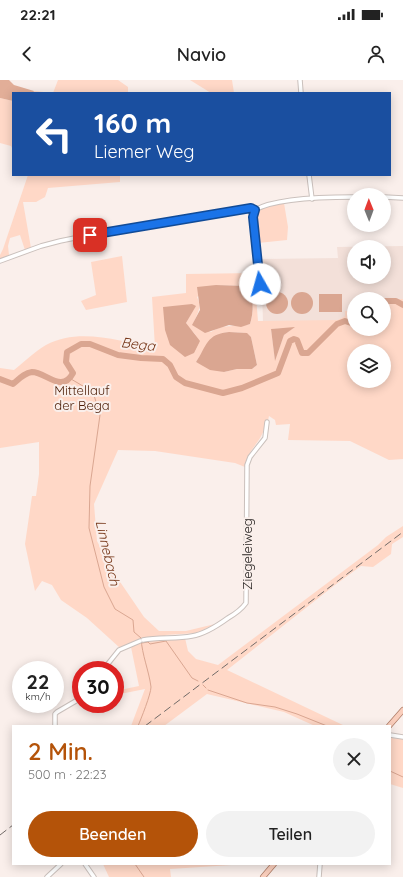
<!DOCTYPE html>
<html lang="de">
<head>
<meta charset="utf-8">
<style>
  :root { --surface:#fff; --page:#f2f2f2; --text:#222; --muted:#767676; --accent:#b45309 }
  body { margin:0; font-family:Quicksand,sans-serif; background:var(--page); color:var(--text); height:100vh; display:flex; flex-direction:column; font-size:15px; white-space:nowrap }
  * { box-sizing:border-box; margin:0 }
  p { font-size:13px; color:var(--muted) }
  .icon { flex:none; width:22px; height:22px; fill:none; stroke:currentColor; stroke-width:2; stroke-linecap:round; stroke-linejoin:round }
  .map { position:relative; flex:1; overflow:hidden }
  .panel { position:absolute; left:12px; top:645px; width:379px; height:140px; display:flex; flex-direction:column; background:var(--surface); border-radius:0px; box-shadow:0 2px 10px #0003 }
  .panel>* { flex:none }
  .banner { position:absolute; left:12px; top:12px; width:379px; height:84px; border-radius:0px; box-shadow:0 2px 10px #0003; background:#1a4fa0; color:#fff; overflow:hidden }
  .needle { width:26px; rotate:359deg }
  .controls { position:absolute; left:347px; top:108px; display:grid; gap:8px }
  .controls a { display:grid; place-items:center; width:44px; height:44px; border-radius:50%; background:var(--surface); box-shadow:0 2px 10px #0003; font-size:20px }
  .speed { position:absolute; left:12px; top:581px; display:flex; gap:8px; font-size:20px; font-weight:700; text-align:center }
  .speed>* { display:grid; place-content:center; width:52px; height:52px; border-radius:50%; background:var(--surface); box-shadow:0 2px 10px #0003; line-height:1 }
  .speed small { font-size:10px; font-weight:400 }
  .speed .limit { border:6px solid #d22; background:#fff; color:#111 }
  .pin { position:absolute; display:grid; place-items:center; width:34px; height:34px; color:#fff; margin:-17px; border-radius:8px; box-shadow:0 2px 6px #0006 }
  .me { position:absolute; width:44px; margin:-22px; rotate:353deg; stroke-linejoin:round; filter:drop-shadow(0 0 3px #0008) }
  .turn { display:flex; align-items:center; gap:14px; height:84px; padding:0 16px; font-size:18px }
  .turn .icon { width:52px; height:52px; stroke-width:2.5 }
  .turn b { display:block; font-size:28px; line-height:34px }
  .round { display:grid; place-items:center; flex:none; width:42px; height:42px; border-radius:21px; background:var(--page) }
  .head { display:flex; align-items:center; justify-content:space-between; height:68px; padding:0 16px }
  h1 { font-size:24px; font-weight:600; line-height:30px; color:var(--accent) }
  .primary-button { display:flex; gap:8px; margin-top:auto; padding:8px 16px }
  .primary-button a { flex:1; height:46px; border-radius:24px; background:var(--accent); color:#fff; font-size:16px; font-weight:600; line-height:46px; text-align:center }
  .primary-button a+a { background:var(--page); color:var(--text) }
  .status { display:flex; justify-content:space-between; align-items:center; height:28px; padding:0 20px; background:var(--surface); direction:ltr }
  .status svg { height:11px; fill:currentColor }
  header { display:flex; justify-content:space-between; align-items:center; height:52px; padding:0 16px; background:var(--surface); font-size:18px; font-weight:600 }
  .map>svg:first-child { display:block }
</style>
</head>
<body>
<div class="status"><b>22:21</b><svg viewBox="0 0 49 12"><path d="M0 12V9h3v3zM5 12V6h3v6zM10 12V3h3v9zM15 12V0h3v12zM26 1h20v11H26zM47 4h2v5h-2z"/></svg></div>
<header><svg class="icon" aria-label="back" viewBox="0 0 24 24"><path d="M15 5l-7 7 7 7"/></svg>Navio<svg class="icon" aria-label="person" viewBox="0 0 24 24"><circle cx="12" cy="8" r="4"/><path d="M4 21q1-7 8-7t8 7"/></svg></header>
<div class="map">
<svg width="403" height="797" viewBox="0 0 403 797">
  <rect width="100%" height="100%" fill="#faefeb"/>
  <path fill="#f3e0d9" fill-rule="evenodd" d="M403,166V219H354V231H345V242H263L261,179L338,178L337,167ZM354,167H384V197H354Z"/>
  <g fill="#ffd8c7" fill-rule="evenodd">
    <path d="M58,0H118L128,7V13H33L34,11L53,13Z"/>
    <path d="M190,0H232L234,13H211Z"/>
    <path d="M0,18L13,21V70L11,66L0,63Z"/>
    <path d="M28,95H120V102L48,108L45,117L36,122H23L31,168L25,170L20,155L10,158L8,166L9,175L0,179V175L3,169Z"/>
    <path d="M284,123L288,147L287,160L258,163C254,130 250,130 284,123Z"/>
    <path d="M122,176L127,222L86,230L81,221L96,215L91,182Z"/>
    <path d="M254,193L258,241L338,240L345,236V231H354V249H384V219H381H403V379L389,380L350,361L288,360L290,344L276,345L275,340L269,336L267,345H265C263,361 246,371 245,387L235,383L155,371L118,370L94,424L97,461L114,493L144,537L159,551H186L215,544L197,553L165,555L172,560L185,558L188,571L196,579L218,585L378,465L386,457L403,446V457L392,464L391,474L373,487L361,486L335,505L227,590L345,646H315L284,632L207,614L164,646H131L145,609L115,615V611L139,606L131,567L140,563L139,560L120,568L87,538L61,520L52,505L42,501L35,511L25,464L32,416H36L39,394V362L0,368V288L14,290C24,282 34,272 46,265C79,247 120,261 155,268L152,217L186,213V194ZM216,205L247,206C254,217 254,232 250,244C234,249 227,242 211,252L193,245C196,235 203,228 197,217ZM195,226L186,243L188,247L197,256L163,227ZM293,248L284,255L275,280L271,249ZM229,252L246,253L251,257L257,285L252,289H237L224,292L196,282C206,268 209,254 229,252ZM354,271H384V301H354Z"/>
    <path d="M390,658L403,659V708L390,704Z"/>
    <path d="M103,784H247L170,789L171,797H109Z"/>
  </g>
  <path fill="#e2ae98" d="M0,0H9L14,5L34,11L33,13H13V21L0,18Z"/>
  <g fill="#daa691">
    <path d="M216,205L247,206C254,217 254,232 250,244L241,247L229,245L205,253L192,245L200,230L197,207Z"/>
    <circle cx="302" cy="223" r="11"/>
    <circle cx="277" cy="223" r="11"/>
    <rect x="319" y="214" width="23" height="18"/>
    <path d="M192,224L196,226L186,243L200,261L194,273L185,277L170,265L165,250L163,227Z"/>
    <path d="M295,247L284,255L275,281L271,249Z"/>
    <path d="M229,252L247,253L251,257L257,285L252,289H237L224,292L210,290L196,282C207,266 206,254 229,252Z"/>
  </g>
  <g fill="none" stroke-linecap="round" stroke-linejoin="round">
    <g stroke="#daa691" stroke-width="1">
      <path d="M71,299L93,312L100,335L90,406L89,448L104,507L115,529L133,540L134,552L141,558C142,575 149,591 151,607C151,614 141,639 138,646"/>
      <path d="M142,563L148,562L150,564L166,561L192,598L198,601"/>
      <path d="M203,605L206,608"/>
      <path d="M208,610L247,623L275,627L297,634L327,646"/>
      <path d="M390,691L403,697"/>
      <path d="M135,784L144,797"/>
    </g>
    <g stroke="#daa691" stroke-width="6">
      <path d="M384,221H396L403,225"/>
      <path d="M0,299L13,304C19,299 24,293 32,292C46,292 62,314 73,293L66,282L67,272L81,264H90L118,275L141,278L163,279L170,285L176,297L185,303L223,313L242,308L278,293L290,261L294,259L297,260L302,273H308L337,244L345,241L354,244"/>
    </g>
    <defs>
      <g id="minor">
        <path d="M300,0L301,13"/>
        <path d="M309,95L312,119"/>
        <path d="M384,117L403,118"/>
        <path d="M255,130L253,137L260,204"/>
        <path d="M0,181L41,166L60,161L119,149L245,129L251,128L255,130C275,118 330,117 354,117"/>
        <path d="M143,560C159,557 176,559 192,556C205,554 217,546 228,538C235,534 241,530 246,523L247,385L250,377L265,358L267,342"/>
        <path d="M103,590L119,570L140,561"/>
        <path d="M55,646V634L57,632L81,618"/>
        <path d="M390,655L403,657"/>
        <path d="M85,784L94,797"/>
        <path d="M47,797L61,784"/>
        <path d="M319,797L320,784"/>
      </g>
      <g id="major">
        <path d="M389,646L403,630"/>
        <path d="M263,797L274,784"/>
      </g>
    </defs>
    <use href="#minor" stroke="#cac0bc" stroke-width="5.5"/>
    <use href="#major" stroke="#af7e69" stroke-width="6"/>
    <use href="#minor" stroke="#fff" stroke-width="3.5"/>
    <use href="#major" stroke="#facebc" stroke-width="4.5"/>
    <g stroke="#726b68" stroke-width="1" stroke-dasharray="8 4" stroke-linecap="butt">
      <path d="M145,646L403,452"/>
      <path d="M0,755L13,745"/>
    </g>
  </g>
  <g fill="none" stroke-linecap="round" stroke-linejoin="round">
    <defs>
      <path id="route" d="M90,155L251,128L255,130L253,137L260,204"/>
    </defs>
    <use href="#route" stroke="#114b97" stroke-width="10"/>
    <use href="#route" stroke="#1a73e8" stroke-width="7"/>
  </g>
  <g text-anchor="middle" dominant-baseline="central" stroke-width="4" stroke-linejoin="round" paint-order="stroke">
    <g font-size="13" fill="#4c1d06" stroke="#faefeb">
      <text x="82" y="310">Mittellauf<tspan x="82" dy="15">der Bega</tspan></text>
    </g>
    <g font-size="13" fill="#282422" stroke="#faefeb">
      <text transform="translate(247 474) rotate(-90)">Ziegeleiweg</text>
    </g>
    <g font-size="14" font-style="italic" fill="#77381a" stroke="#faefeb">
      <text transform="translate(138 264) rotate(7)">Bega</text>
      <text transform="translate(108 473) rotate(77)">Linnebach</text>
    </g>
  </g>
</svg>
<div class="controls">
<a><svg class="needle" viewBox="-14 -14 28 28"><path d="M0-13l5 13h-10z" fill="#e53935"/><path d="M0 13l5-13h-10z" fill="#767676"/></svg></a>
<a><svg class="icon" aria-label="sound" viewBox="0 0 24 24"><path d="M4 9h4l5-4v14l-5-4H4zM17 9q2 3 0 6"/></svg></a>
<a><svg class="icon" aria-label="search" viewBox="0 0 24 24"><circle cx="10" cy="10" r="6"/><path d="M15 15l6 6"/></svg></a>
<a><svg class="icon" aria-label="layers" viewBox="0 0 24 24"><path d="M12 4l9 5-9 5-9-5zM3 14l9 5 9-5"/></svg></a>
</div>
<div class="speed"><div>22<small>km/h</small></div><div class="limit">30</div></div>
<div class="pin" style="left:90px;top:155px;background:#d93025"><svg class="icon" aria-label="arrive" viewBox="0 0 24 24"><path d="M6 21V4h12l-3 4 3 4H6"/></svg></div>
<svg class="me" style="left:260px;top:204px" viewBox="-20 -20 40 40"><circle r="19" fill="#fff"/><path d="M0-13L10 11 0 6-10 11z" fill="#1a73e8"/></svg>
<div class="banner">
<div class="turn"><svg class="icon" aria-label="left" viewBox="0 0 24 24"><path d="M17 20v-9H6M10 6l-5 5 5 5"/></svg><div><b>160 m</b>Liemer Weg</div></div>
</div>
<section class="panel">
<div class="head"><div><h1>2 Min.</h1><p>500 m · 22:23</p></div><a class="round"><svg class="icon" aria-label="close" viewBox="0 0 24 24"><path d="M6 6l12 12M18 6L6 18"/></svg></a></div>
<div class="primary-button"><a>Beenden</a><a>Teilen</a></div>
</section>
</div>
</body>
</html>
